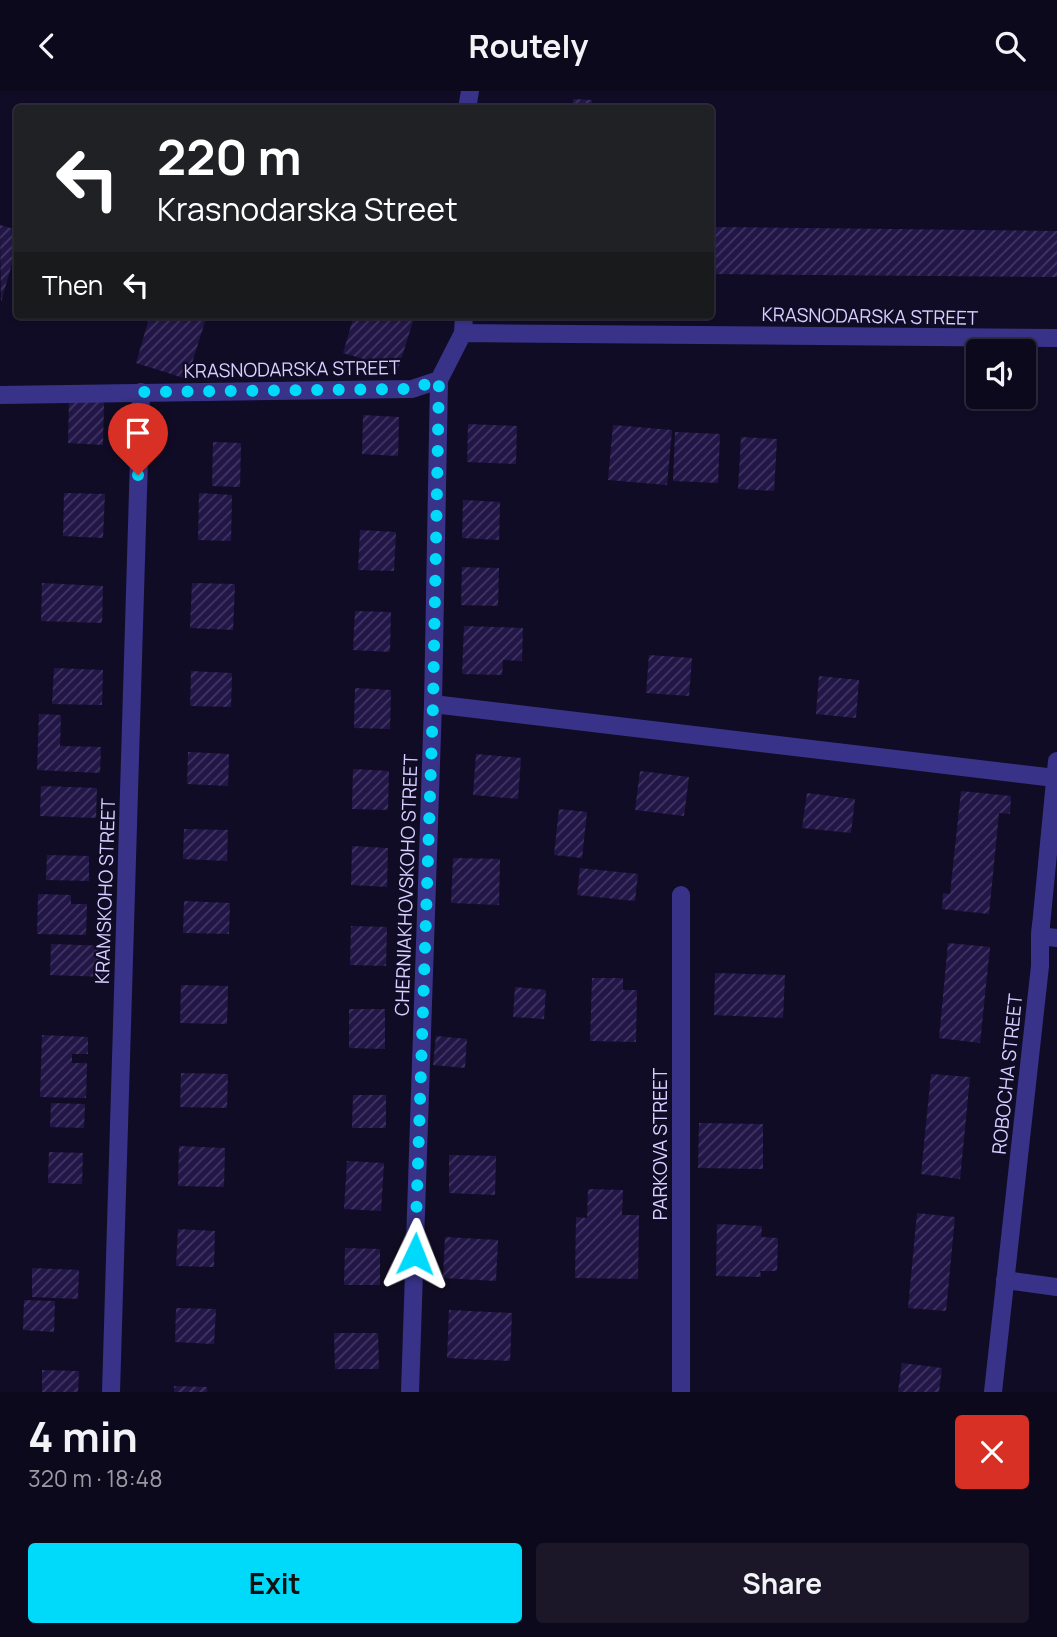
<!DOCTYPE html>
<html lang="en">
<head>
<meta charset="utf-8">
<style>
  :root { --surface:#0d091c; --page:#1b1729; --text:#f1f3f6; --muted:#9a9aa3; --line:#2d2a3b; --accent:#00dafa }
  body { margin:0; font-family:Manrope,sans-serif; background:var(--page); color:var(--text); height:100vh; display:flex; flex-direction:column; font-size:26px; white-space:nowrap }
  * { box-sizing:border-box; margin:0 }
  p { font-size:23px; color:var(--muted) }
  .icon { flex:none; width:38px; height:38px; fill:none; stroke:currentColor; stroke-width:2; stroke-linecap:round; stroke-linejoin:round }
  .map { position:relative; height:1301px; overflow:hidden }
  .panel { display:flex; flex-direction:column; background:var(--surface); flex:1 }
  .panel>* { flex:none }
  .hud { position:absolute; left:14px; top:14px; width:700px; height:214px; border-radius:7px; box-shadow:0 2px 5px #0004,0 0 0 2px var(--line); background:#202124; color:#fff; overflow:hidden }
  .controls { position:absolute; left:966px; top:248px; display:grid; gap:14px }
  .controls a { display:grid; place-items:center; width:70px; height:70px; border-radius:7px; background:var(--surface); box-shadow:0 2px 5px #0004,0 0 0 2px var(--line); font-size:35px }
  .pin { position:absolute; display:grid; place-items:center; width:60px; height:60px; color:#fff; margin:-72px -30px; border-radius:50% 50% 50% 0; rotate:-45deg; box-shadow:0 0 7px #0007 }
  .pin .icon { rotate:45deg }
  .me { position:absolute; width:77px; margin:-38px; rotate:2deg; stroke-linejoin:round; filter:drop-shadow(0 0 5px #0008) }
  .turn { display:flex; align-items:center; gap:24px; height:147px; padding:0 28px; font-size:32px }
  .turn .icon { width:91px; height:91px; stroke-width:2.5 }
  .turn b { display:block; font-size:49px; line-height:60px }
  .then { display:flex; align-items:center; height:66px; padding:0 28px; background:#0003; gap:14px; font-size:26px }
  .round { display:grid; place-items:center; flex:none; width:74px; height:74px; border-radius:7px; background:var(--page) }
  .overview { display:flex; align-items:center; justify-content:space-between; height:119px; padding:0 28px }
  h1 { font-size:42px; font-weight:700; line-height:52px }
  .action { display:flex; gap:14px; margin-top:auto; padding:14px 28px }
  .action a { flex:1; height:80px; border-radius:7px; background:var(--accent); color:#111; font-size:28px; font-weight:700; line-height:80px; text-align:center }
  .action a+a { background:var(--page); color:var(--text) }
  header { display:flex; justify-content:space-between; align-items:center; height:91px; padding:0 28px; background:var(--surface); font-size:32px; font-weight:700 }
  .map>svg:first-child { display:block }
</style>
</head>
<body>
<header><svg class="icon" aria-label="back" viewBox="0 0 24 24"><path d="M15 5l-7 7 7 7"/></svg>Routely<svg class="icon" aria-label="search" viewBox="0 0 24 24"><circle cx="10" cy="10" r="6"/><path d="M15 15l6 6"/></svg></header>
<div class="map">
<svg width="1057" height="1301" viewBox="0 0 1057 1301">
  <defs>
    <pattern id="building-hatch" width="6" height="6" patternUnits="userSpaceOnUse" patternTransform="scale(1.75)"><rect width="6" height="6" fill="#221647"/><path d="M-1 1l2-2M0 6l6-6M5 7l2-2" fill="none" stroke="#413763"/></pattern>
  </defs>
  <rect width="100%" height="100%" fill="#110c25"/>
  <g fill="url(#building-hatch)">
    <path d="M573,8L592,9L591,18H573Z"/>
    <path d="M0,134L18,139V152L1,211Z"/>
    <path d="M710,136L1057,140V186L710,183Z"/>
    <path d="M150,224H207L187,288L136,272Z"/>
    <path d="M354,224H415L398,278L343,262Z"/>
    <path d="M69,309L104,311L103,354L68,352Z"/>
    <path d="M363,324L399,326L398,365L362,363Z"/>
    <path d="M468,333L517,335L516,373L467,371Z"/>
    <path d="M613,334L672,339L667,394L608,389Z"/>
    <path d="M675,341L720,343L718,392L673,390Z"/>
    <path d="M741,346L777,348L774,400L738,398Z"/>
    <path d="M213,351L241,352L240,396L212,395Z"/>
    <path d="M64,402L105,403L103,447L63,445Z"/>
    <path d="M199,402L232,404L231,450L198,449Z"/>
    <path d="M463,409L500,411L499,449L462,447Z"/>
    <path d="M360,439L396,441L394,480L358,479Z"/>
    <path d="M462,476L499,477L498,515L461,514Z"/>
    <path d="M42,492L103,495L102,532L41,530Z"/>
    <path d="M192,492L235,493L233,539L190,537Z"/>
    <path d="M355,520L391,521L390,561L353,559Z"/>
    <path d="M464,535L523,537L522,570L503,569L502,584L462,583Z"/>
    <path d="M649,564L692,567L689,605L646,602Z"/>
    <path d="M54,577L103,579L102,614L52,613Z"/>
    <path d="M191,580L232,582L231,616L190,615Z"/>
    <path d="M819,585L859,589L856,627L816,623Z"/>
    <path d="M355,597L391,599L390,638L354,637Z"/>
    <path d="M39,623L61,624L60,655L101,656L100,682L37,679Z"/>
    <path d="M188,661L229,663L228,695L187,693Z"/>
    <path d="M476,663L521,667L518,708L473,704Z"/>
    <path d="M353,678L389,680L388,719L352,718Z"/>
    <path d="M640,680L689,686L684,725L635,719Z"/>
    <path d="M41,695L97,697L96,727L40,725Z"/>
    <path d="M961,700L1011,705L1010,723L999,722L989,823L942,818L943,802L950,803Z"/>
    <path d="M807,702L855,708L851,742L802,737Z"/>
    <path d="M559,718L587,721L582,767L554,764Z"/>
    <path d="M184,738L228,739L227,770L183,768Z"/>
    <path d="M352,755L388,757L387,796L351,794Z"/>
    <path d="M47,764L89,765V790L46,789Z"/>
    <path d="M453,767L500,768L499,814L451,812Z"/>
    <path d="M580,777L638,783L635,810L577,804Z"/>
    <path d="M38,803L71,804V813H87L86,844L37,843Z"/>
    <path d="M184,810L230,812L229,843L183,842Z"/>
    <path d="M351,835L387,836L386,875L350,874Z"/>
    <path d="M948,852L990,856L980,952L939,947Z"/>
    <path d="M51,853L108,855L107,886L50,884Z"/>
    <path d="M715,882L785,884L783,927L714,924Z"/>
    <path d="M592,887H623V899H637L636,951L590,950Z"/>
    <path d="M181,894L228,895L227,933L180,932Z"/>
    <path d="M515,896L546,899L544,928L513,926Z"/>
    <path d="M349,918H385V958L349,957Z"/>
    <path d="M42,944L88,946V963H72V972H87L86,1007L40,1006Z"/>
    <path d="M436,945L467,948L465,977L433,974Z"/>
    <path d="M181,982L228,983L227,1017L180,1016Z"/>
    <path d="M931,983L970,986L960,1088L921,1083Z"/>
    <path d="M353,1004H386V1037H352Z"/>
    <path d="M51,1012L85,1013L84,1037L50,1036Z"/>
    <path d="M699,1032L763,1033V1078L698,1077Z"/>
    <path d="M179,1055L225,1057L224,1096L178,1095Z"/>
    <path d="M49,1061L83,1062L82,1093L48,1092Z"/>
    <path d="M449,1064L496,1065L495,1104L449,1102Z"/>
    <path d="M347,1070L384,1072L381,1120L344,1118Z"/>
    <path d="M588,1098L623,1099L622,1124H639L638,1188L575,1187L576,1126L587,1127Z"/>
    <path d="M917,1122L955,1126L946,1220L908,1217Z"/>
    <path d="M717,1133L762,1135L761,1146L778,1147L777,1180H760L761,1186L716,1185Z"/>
    <path d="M178,1138L215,1140L214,1176L176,1175Z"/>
    <path d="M445,1146L498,1149L496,1190L443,1187Z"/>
    <path d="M345,1157L380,1158V1194H344Z"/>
    <path d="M32,1177L79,1179L78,1208L32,1206Z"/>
    <path d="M24,1209L55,1210L54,1241L23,1239Z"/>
    <path d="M176,1217L216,1218L214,1253L175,1251Z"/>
    <path d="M449,1219L512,1222L510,1270L447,1267Z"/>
    <path d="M334,1242H378L379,1278H335Z"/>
    <path d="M902,1272L942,1277L939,1301H898Z"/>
    <path d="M42,1279L79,1280L78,1301H42Z"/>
    <path d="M174,1295L207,1296V1301H174Z"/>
  </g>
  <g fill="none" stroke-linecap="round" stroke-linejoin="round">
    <g stroke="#383388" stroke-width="18">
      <path d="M467,18L470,0"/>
      <path d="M463,242L464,224"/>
      <path d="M0,304L412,298L439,289L463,242L1057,247"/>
      <path d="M433,613L1055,687"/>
      <path d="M1041,834L1040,845L1057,847"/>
      <path d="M1005,1189L1057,1196"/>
      <path d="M111,1301L141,301"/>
      <path d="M410,1301L433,613L439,289"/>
      <path d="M681,1301V804"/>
      <path d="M993,1301L1040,875V845L1057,670"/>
    </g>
  </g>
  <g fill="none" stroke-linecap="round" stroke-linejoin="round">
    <path stroke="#00dafa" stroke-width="12" stroke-dasharray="0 21.6" d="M138,384L141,301L412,298L439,289L433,613L415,1163"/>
  </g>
  <g text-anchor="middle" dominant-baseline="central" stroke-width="5" stroke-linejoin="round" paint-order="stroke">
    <g font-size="19" fill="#d6cfff" stroke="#110c25">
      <text transform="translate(870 225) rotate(1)">KRASNODARSKA STREET</text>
      <text transform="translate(292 278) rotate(-1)">KRASNODARSKA STREET</text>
      <text transform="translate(406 794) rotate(-88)">CHERNIAKHOVSKOHO STREET</text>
      <text transform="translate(105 800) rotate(-88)">KRAMSKOHO STREET</text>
      <text transform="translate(1007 983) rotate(-84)">ROBOCHA STREET</text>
      <text transform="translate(660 1053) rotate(-90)">PARKOVA STREET</text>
    </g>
  </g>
</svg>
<div class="controls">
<a><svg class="icon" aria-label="sound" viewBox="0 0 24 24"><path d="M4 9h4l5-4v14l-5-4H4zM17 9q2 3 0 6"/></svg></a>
</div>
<div class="pin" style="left:138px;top:384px;background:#d93025"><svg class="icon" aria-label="arrive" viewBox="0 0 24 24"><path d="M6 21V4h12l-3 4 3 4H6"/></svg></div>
<svg class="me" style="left:415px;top:1163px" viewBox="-20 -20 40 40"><path d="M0-17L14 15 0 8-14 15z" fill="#00dafa" stroke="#fff" stroke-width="4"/></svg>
<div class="hud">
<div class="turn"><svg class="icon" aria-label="left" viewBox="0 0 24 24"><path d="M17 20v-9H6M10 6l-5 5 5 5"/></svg><div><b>220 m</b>Krasnodarska Street</div></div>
<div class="then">Then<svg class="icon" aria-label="left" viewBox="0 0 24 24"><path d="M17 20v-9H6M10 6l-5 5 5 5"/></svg></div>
</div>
</div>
<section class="panel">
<div class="overview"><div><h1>4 min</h1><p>320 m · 18:48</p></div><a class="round" style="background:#d93025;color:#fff"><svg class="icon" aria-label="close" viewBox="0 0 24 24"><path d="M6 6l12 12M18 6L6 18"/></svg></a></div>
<div class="action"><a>Exit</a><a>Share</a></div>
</section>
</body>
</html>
